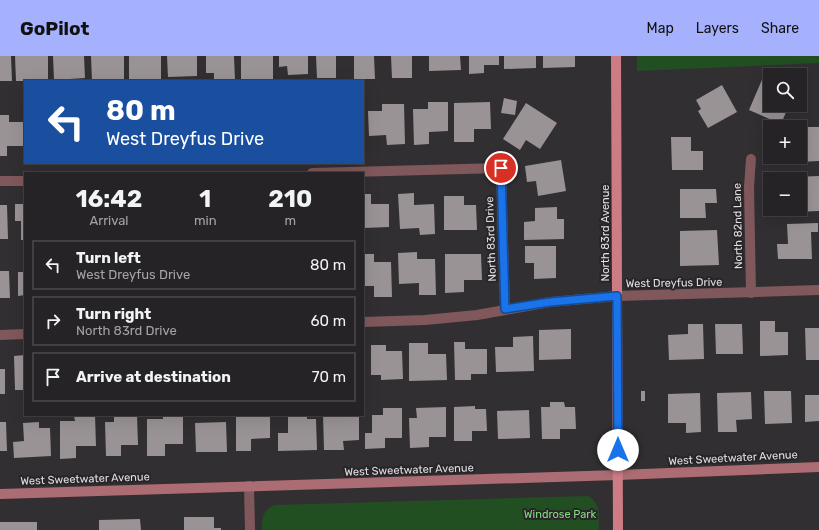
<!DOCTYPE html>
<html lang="en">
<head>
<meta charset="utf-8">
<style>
  :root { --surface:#262326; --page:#322f32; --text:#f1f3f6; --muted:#a4a4a7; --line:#424043; --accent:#a5b1fc }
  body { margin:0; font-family:Rubik,sans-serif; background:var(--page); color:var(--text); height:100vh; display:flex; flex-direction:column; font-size:15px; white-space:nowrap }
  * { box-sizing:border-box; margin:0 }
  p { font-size:13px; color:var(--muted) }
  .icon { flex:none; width:22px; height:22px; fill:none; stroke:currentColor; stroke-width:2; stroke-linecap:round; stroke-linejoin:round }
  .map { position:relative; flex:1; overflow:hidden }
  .panel { position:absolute; left:24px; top:116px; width:340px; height:244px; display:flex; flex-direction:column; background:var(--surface); border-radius:0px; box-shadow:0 4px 16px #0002,0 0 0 1px var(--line) }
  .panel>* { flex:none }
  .hud { position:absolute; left:24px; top:24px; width:340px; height:84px; border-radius:0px; box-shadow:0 4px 16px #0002,0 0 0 1px var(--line); background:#1a4fa0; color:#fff; overflow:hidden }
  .buttons { position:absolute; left:763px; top:12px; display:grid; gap:8px }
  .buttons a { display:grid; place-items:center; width:44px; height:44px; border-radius:0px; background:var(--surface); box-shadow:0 4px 16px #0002,0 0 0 1px var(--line); font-size:20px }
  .pin { position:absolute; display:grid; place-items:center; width:34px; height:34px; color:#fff; margin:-17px; border:2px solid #fff; border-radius:50%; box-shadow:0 1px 4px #0007 }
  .me { position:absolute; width:44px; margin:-22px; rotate:0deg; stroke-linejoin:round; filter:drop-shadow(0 0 3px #0008) }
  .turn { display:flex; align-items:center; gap:14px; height:84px; padding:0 16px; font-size:18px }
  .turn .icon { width:52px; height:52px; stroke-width:2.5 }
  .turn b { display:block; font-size:28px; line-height:34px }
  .eta { display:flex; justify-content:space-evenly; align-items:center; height:68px; text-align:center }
  .eta b { font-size:24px; font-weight:700; line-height:28px }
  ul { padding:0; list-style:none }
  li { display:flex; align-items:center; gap:12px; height:50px; margin:0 8px 6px; padding:0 8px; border:2px solid var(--line); border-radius:0px }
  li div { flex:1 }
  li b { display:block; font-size:15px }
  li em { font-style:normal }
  header { display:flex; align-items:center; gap:24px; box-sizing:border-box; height:56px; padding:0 20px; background:var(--accent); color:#111 }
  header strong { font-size:19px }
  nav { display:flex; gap:22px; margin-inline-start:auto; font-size:14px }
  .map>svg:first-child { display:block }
</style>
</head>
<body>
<header>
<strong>GoPilot</strong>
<nav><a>Map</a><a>Layers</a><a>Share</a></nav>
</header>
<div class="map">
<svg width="819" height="474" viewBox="0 0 819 474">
  <rect width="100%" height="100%" fill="#322f32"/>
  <g fill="#224f21">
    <path d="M637,0H819V7L637,15Z"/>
    <path d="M588,440C602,448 598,460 599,474H262C262,462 263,453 275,449Z"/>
  </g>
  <g fill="#9a9395">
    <path d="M0,0H11L12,25H0Z"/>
    <path d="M15,0H48V25H16Z"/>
    <path d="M53,0H84L85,22L54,24Z"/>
    <path d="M91,0H124V25H92Z"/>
    <rect x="129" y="0" width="32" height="25"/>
    <path d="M167,0H197V20L168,21Z"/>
    <path d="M206,0H234L235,24L214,25V17H206Z"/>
    <path d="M241,0H273V23L241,24Z"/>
    <path d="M279,0H308V18L288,19L287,10L279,11Z"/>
    <path d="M316,0H336V22H317Z"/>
    <path d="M354,0H374L375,23H354Z"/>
    <path d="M391,0H412V22H392Z"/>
    <path d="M429,0H460L461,14L429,15Z"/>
    <path d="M469,0H499V9H484V17L469,18Z"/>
    <path d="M504,0H536V12L504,13Z"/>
    <path d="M543,0H575V11L543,12Z"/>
    <path d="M764,19L770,22V49H789L781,68L749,54Z"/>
    <path d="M722,29L737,56L708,72L698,55L701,53L696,44Z"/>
    <path d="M504,42L517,45L515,59L501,57Z"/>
    <path d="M428,46H448V75L429,76V88L414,89L413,53H428Z"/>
    <path d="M490,46L491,73H474V86H454V47Z"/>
    <path d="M526,47L557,67L540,93L526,84L520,94L503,83Z"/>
    <path d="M382,48H404L405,88L387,89L386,79L369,80L368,55H382Z"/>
    <path d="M0,59H9V66H24L25,90H7V100H0Z"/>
    <path d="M800,71H819V105L799,106V101H800Z"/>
    <path d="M671,81H691V95H703V114H672Z"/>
    <path d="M561,104L566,135L538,140L536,125L527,126L525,110Z"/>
    <path d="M819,120V155L794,156V153H800V123H794V121Z"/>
    <path d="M680,133H716L717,147H705L706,162H680Z"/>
    <path d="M414,137V149L434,148L435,178L420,179L419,172L400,173L398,138Z"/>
    <path d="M363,138H371V148H389V171L363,172Z"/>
    <path d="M444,140H464V149H476L477,174H444Z"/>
    <path d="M15,148H25V184H21V165H15Z"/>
    <path d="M0,149H7L8,183H0Z"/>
    <path d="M557,151V163H564V183L524,184V166L535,165V152Z"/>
    <path d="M818,167V176H811L812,203H778L777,188H788L787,168Z"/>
    <path d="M717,174L719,209L680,210V175Z"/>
    <path d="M525,190H556V222L534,223V207H525Z"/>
    <path d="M417,196V203H435L436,239H419V227L399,228L398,197Z"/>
    <path d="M363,198H374V206H391L392,241H374V230H363Z"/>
    <path d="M445,198H481L482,224H464V236L445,237Z"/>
    <path d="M0,215H9L10,242H0Z"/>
    <path d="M18,216H25V239L18,240Z"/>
    <path d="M760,265H775V276H788V299L760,300Z"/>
    <path d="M688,268H703L704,303L669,304L668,279L688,278Z"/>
    <path d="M715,268H742L743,298H716Z"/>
    <path d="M805,272H819V304H806Z"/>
    <path d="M571,273V303L539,304V274Z"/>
    <path d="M533,280L534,315L496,316L495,291H513V281Z"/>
    <path d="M454,286H465V293H487V318H471V324H455Z"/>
    <path d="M409,287H428V298H446L447,324L409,325Z"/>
    <path d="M371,289H386V295H402L403,323L381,324V319H371Z"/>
    <path d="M25,299V334H15L14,300Z"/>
    <rect x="0" y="313" width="5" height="25"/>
    <rect x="641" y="335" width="4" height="10"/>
    <path d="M764,335H791L792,367L765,368Z"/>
    <path d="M751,336L752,363L736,364L737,376H718L717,337Z"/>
    <path d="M700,337L701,376L686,377V367H668V338Z"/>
    <path d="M805,339H819V365L805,366Z"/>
    <path d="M550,346H564L565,351H575L576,373H560V383H542L541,351H550Z"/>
    <path d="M475,350V353H486L487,375H472V385H454V351Z"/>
    <path d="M446,351V381H429V391L410,392L409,362H417L416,352Z"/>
    <path d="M383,352H402V382H385V392L365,393V377H372V359H383Z"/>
    <path d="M529,354L530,382L498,383L497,355Z"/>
    <path d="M95,359L96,390H76V402L60,403V365H75L74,360Z"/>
    <path d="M114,359H137L138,389H121V400H106L105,366H114Z"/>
    <path d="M163,359H183V388H165V400H147V363H163Z"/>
    <path d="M236,359H270V382L251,383V395H236Z"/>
    <path d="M323,359L359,360V384L343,385L344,394H324Z"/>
    <path d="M288,360H307V363H316L317,394L278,395V377H288Z"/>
    <path d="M0,366H6L7,395H0Z"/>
    <path d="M39,366V372H50L51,400L14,402L13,386L24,385L23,367Z"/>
    <path d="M226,366L227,396H196L195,367Z"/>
    <path d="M184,461H214V472H221V474H184Z"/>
    <path d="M140,463L141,474H99V464Z"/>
    <rect x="0" y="466" width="37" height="8"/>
  </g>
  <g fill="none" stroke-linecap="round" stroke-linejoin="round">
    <g stroke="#80585b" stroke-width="10">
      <path d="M312,117L501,112L505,253"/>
      <path d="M0,125H25"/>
      <path d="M751,237L749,131L751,103"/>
      <path d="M363,266L425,264L477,259L550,246L617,240L819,234"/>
      <path d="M0,279L25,278"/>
      <path d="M249,430L250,474"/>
    </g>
    <path stroke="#ab6d73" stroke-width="10" d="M0,438L618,419L819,411"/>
    <path stroke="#cd7c85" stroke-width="10" d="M616,0L618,474"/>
  </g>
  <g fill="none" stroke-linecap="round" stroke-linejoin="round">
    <defs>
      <path id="route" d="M501,112L505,253L550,246L617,240L618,394"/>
    </defs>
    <use href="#route" stroke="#114b97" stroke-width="10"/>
    <use href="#route" stroke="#1a73e8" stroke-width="7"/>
  </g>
  <g text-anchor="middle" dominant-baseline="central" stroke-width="4" stroke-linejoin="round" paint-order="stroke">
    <g font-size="11" fill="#e1dfe1" stroke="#282528">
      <text transform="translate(738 170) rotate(-91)">North 82nd Lane</text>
      <text transform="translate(605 177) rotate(-90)">North 83rd Avenue</text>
      <text transform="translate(491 183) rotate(-92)">North 83rd Drive</text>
      <text transform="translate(674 227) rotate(-1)">West Dreyfus Drive</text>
      <text transform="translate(733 402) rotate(-3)">West Sweetwater Avenue</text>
      <text transform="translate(409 414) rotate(-2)">West Sweetwater Avenue</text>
      <text transform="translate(85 423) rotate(-2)">West Sweetwater Avenue</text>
    </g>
    <g font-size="11" fill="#86dc82" stroke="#282528">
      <text x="560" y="458">Windrose Park</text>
    </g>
  </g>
</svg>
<div class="buttons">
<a><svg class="icon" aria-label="search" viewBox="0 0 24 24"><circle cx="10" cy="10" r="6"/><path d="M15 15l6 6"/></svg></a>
<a>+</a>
<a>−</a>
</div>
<div class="pin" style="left:501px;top:112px;background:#d93025"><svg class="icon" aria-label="arrive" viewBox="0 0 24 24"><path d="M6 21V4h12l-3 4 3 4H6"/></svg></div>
<svg class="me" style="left:618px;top:394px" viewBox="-20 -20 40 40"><circle r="19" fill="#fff"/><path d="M0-13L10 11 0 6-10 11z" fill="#1a73e8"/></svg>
<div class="hud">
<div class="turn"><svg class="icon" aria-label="left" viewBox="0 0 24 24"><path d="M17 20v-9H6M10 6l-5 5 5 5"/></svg><div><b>80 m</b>West Dreyfus Drive</div></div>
</div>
<section class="panel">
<div class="eta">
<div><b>16:42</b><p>Arrival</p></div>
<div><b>1</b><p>min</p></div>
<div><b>210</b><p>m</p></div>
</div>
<ul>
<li><svg class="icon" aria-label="left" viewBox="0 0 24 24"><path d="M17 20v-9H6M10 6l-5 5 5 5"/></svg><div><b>Turn left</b><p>West Dreyfus Drive</p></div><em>80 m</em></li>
<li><svg class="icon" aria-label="right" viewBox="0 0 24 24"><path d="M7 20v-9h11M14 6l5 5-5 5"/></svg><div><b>Turn right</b><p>North 83rd Drive</p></div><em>60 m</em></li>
<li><svg class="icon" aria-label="arrive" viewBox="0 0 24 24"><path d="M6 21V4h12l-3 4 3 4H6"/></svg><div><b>Arrive at destination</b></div><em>70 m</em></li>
</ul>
</section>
</div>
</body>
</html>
